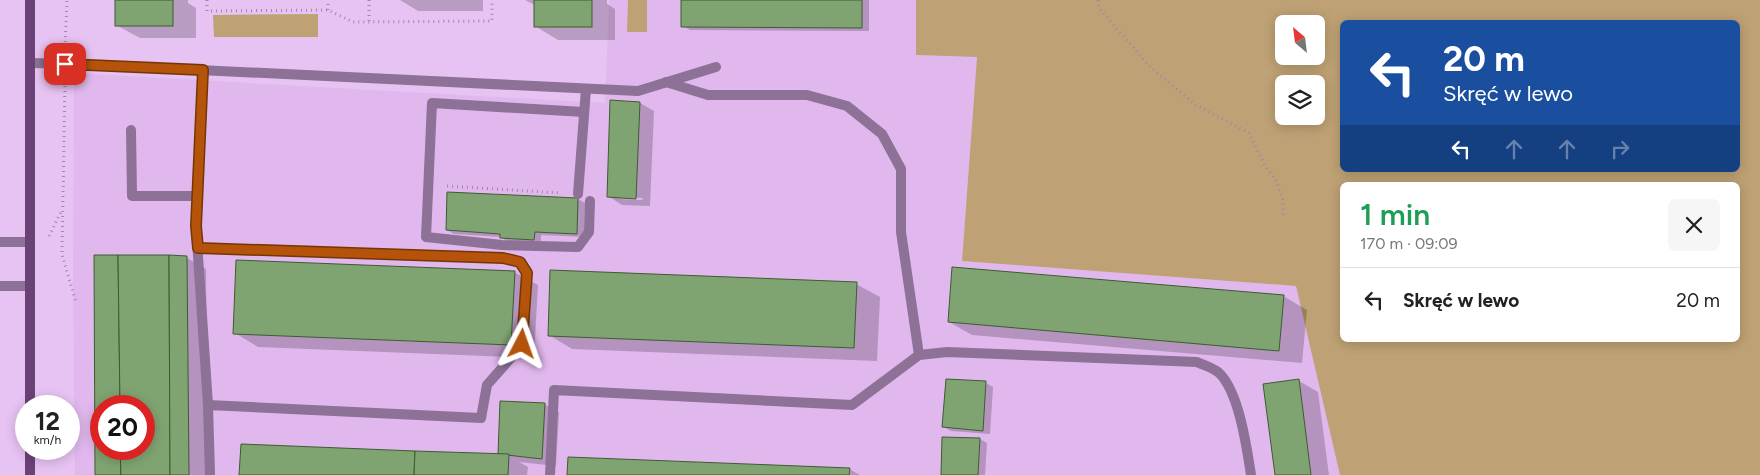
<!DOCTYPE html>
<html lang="pl">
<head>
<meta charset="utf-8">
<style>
  :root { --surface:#fff; --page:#f6f6f6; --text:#222; --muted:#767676; --line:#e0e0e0 }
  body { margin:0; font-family:Figtree,sans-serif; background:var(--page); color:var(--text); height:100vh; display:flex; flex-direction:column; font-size:19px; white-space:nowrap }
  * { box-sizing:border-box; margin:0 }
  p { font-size:16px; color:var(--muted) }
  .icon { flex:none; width:28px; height:28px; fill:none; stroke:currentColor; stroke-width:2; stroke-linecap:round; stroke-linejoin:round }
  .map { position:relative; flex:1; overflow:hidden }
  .details { position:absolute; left:1340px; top:182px; width:400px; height:160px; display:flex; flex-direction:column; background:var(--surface); border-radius:8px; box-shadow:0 2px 12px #0003 }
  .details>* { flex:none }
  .hud { position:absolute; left:1340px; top:20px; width:400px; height:152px; border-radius:8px; box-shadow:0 2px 12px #0003; background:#1a4fa0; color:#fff; overflow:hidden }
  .needle { width:32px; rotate:332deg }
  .buttons { position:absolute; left:1275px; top:15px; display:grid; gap:10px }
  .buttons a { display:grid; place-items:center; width:50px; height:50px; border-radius:8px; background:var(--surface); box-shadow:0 2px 12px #0003; font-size:25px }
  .speed { position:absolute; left:15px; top:395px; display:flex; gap:10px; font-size:25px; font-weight:700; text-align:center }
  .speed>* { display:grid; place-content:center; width:65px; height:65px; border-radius:50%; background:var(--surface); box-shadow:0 2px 12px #0003; line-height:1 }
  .speed small { font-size:12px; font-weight:400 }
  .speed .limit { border:8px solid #d22; background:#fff; color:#111 }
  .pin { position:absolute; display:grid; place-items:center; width:42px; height:42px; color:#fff; margin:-21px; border-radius:10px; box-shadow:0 2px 8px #0006 }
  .me { position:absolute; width:55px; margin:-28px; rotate:4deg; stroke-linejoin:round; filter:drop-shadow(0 0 4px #0008) }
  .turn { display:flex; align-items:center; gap:18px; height:105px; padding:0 20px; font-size:22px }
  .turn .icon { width:65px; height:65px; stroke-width:2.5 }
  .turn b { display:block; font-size:35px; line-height:42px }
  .lanes { display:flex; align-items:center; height:48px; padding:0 20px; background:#0003; justify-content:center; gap:25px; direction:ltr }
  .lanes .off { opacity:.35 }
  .round { display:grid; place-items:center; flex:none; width:52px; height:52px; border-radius:8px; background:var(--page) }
  .headline { display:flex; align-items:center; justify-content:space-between; height:85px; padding:0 20px }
  h1 { font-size:30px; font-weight:600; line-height:38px; color:#1e9e55 }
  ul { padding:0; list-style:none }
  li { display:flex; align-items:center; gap:15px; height:65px; padding:0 20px; border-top:1px solid var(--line) }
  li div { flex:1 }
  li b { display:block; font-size:19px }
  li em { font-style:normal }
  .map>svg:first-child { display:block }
</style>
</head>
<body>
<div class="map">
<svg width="1760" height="475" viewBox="0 0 1760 475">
  <rect width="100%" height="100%" fill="#e7c3f3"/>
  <path fill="#e1b8ee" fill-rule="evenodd" d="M609,0H916V55L977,57L962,261L1297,286L1340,475H75L73,288L74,73L605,103ZM101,406H144V449H101Z"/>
  <g fill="#bea174" fill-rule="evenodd">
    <path d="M628,0H647V32H627Z"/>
    <path d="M916,0H1760V475H1340L1296,286L962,261L977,57L916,55ZM1738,22V170H1342V22ZM1284,24H1316V56H1284ZM1284,84H1316V116H1284ZM1342,185H1738V340H1342Z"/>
    <path d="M318,14V37H214L213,15Z"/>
  </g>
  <g fill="#0003" fill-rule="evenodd">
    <path d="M116,0H188V3L196,8V38H140L116,25Z"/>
    <path d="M400,0H483V11H418Z"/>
    <path d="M525,0H607V4L615,9V40H558L535,26V5Z"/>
    <path d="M683,0H869V31L690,30L683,26Z"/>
    <path d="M640,103L654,111L650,206L622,205L608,196ZM621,197L643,198L642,200L621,199Z"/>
    <path d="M449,193L578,199L585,203L584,237L541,235V243L508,242L501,237L454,234L447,230Z"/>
    <path d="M96,257L187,258L206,269L208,475H97ZM101,406H144V449H101Z"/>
    <path d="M514,272L538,285L534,358L258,347L235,333Z"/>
    <path d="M856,284L880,297L877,361L572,349L549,335Z"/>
    <path d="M1283,296L1307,310L1302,363L972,335L949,322Z"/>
    <path d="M1299,381L1318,392L1329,475H1277Z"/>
    <path d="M986,383L993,387L990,434L951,431L944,427Z"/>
    <path d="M544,404L559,412L556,466L519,462L528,467L527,475H241L499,455Z"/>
    <path d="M980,439L987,443L985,475H942Z"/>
    <path d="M849,469L860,475H569Z"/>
  </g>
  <g fill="#7fa471" stroke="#3d5c32">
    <rect x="115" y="0" width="58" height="26"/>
    <rect x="534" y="0" width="58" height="27"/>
    <path d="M681,0H862V28L681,27Z"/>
    <path d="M610,100L640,102L636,199L607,197Z"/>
    <path d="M447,192L578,198L577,234L535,232L534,240L500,238V234L446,230Z"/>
    <path d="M94,255H118L120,406H101V449H120L121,475H95Z"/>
    <path d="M118,255H169L170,475H121L120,449H144V406H120Z"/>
    <path d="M169,255L187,256L189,475H170Z"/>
    <path d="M236,260L515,271L511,345L233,334Z"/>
    <path d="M952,267L1284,295L1279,351L948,322Z"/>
    <path d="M550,270L857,282L854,348L548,336Z"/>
    <path d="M946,379L986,381L983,431L942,427Z"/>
    <path d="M1299,379L1311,475H1275L1263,384Z"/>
    <path d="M500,401L545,403L542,459L498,454Z"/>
    <path d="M942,437L980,438L978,475H941Z"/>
    <path d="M241,444L415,451L414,475H239Z"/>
    <path d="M415,451L509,454L508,475H414Z"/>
    <path d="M568,457L850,468L849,475H567Z"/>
  </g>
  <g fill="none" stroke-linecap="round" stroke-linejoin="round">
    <g stroke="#a286ac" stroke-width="3" stroke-dasharray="1 4" stroke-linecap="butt">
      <path d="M207,0V11L328,10L353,22L492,21V0"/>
      <path d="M369,0V22"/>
      <path d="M1098,0L1099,8L1150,67L1196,105L1249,133L1265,166L1276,180L1283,200V216"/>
      <path d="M328,10V0"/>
      <path d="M65,47L67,0"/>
      <path d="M65,81L62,255L76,302"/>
      <path d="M447,186L560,193"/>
      <path d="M49,236L62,210"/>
    </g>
    <g stroke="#8d7196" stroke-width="10">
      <path d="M31,63L74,64L638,91L716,67"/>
      <path d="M203,70L196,226L208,405"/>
      <path d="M666,82L708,95H807L847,106L882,134L901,169V232L919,355L947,352L1197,362C1203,365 1213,368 1218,372C1239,390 1247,449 1251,475"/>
      <path d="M584,112L432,103L426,237L502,245L578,247L589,232L590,201"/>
      <path d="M131,130L132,196H198"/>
      <path d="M578,194L586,89"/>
      <path d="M0,242H30"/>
      <path d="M198,248L503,258L520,262L527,273L523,344L487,385L481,418L208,405L210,475"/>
      <path d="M0,286H30"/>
      <path d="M550,475L554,390L852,405L919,355"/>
    </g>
    <g stroke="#6b4277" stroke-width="10">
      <path d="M30,0V406"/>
      <path d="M30,449V475"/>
    </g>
  </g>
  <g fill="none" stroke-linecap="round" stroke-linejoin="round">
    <defs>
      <path id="route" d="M65,64L203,70L196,226L198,248L503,258L520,262L527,273L522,344"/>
    </defs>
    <use href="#route" stroke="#753606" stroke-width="12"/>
    <use href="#route" stroke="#b45309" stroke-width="9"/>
  </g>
</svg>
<div class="buttons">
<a><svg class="needle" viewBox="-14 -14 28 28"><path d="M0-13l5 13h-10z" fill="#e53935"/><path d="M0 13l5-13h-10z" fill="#767676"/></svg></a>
<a><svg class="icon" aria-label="layers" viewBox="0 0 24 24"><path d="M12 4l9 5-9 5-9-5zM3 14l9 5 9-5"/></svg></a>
</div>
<div class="speed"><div>12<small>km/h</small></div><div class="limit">20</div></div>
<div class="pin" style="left:65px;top:64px;background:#d93025"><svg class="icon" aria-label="arrive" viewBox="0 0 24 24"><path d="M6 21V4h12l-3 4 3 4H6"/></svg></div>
<svg class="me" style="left:522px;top:344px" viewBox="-20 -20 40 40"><path d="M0-17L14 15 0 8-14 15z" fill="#b45309" stroke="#fff" stroke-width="4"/></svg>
<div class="hud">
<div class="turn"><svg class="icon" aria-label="left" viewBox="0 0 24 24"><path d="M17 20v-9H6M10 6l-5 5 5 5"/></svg><div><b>20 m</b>Skręć w lewo</div></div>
<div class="lanes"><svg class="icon" aria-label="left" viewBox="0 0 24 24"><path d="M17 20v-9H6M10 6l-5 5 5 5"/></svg><svg class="icon off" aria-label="ahead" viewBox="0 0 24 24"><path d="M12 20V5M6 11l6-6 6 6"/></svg><svg class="icon off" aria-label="ahead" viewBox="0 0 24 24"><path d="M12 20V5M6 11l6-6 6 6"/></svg><svg class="icon off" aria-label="right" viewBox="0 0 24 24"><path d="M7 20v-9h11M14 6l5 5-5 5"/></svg></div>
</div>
<section class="details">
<div class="headline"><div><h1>1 min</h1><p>170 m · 09:09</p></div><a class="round"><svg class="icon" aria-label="close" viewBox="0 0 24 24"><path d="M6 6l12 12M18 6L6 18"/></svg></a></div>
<ul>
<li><svg class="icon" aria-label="left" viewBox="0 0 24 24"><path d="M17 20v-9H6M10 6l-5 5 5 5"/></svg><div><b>Skręć w lewo</b></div><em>20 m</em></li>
</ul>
</section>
</div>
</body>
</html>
